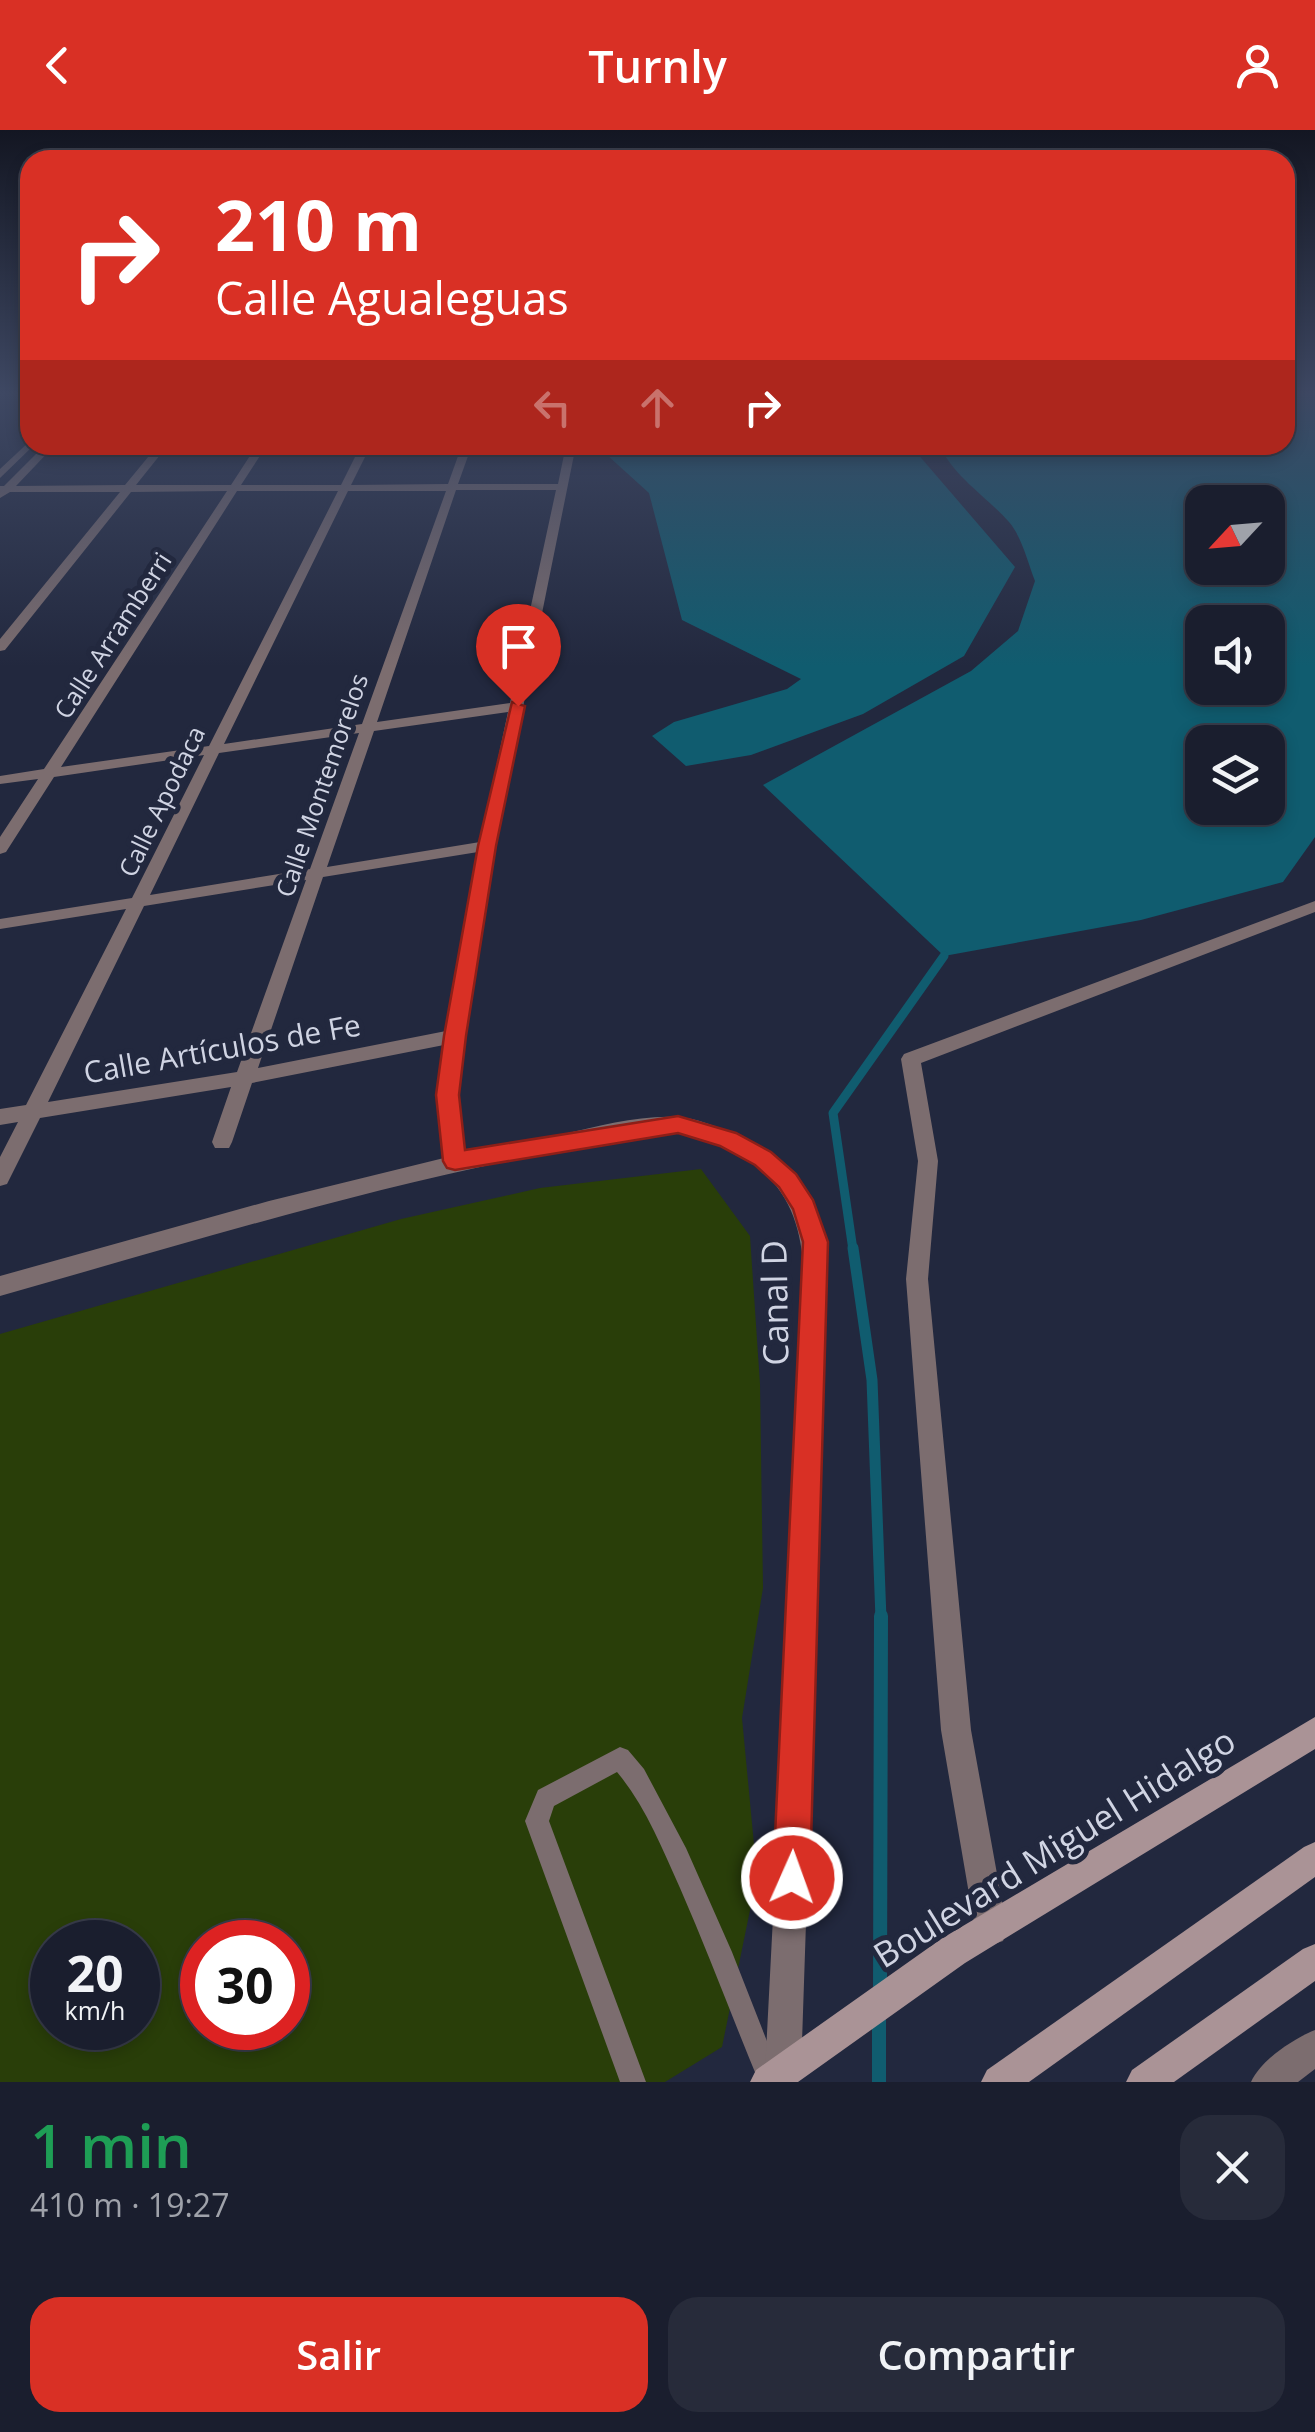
<!DOCTYPE html>
<html lang="es">
<head>
<meta charset="utf-8">
<style>
  :root { --surface:#1a1e2e; --page:#272b3a; --text:#f1f3f6; --muted:#9fa2aa; --line:#383c4a; --accent:#d93025 }
  body { margin:0; font-family:"Open Sans",sans-serif; background:var(--page); color:var(--text); height:100vh; display:flex; flex-direction:column; font-size:38px; white-space:nowrap }
  * { box-sizing:border-box; margin:0 }
  p { font-size:32px; color:var(--muted) }
  .icon { flex:none; width:55px; height:55px; fill:none; stroke:currentColor; stroke-width:2; stroke-linecap:round; stroke-linejoin:round }
  .map { position:relative; height:1952px; overflow:hidden }
  .panel { display:flex; flex-direction:column; background:var(--surface); flex:1 }
  .panel>* { flex:none }
  .guide { position:absolute; left:20px; top:20px; width:1275px; height:305px; border-radius:30px; box-shadow:0 5px 15px #0003,0 0 0 2px var(--line); background:#d93025; color:#fff; overflow:hidden }
  .needle { width:65px; rotate:244deg }
  .controls { position:absolute; left:1185px; top:355px; display:grid; gap:20px }
  .controls a { display:grid; place-items:center; width:100px; height:100px; border-radius:20px; background:var(--surface); box-shadow:0 5px 15px #0003,0 0 0 2px var(--line); font-size:50px }
  .speed { position:absolute; left:30px; top:1790px; display:flex; gap:20px; font-size:50px; font-weight:700; text-align:center }
  .speed>* { display:grid; place-content:center; width:130px; height:130px; border-radius:50%; background:var(--surface); box-shadow:0 5px 15px #0003,0 0 0 2px var(--line); line-height:1 }
  .speed small { font-size:25px; font-weight:400 }
  .speed .limit { border:15px solid #d22; background:#fff; color:#111 }
  .pin { position:absolute; display:grid; place-items:center; width:85px; height:85px; color:#fff; margin:-102px -42px; border-radius:50% 50% 50% 0; rotate:-45deg; box-shadow:0 0 10px #0007 }
  .pin .icon { rotate:45deg }
  .me { position:absolute; width:110px; margin:-55px; rotate:2deg; stroke-linejoin:round; filter:drop-shadow(0 0 8px #0008) }
  .turn { display:flex; align-items:center; gap:35px; height:210px; padding:0 30px; font-size:45px }
  .turn .icon { width:130px; height:130px; stroke-width:2.5 }
  .turn b { display:block; font-size:70px; line-height:85px }
  .lanes { display:flex; align-items:center; height:95px; padding:0 30px; background:#0003; justify-content:center; gap:50px; direction:ltr }
  .lanes .off { opacity:.35 }
  .round { display:grid; place-items:center; flex:none; width:105px; height:105px; border-radius:30px; background:var(--page) }
  .head { display:flex; align-items:center; justify-content:space-between; height:170px; padding:0 30px }
  h1 { font-size:60px; font-weight:600; line-height:75px; color:#1e9e55 }
  .primary-button { display:flex; gap:20px; margin-top:auto; padding:20px 30px }
  .primary-button a { flex:1; height:115px; border-radius:30px; background:var(--accent); color:#fff; font-size:40px; font-weight:600; line-height:115px; text-align:center }
  .primary-button a+a { background:var(--page); color:var(--text) }
  header { display:flex; justify-content:space-between; align-items:center; height:130px; padding:0 30px; background:var(--accent); color:#fff; font-size:45px; font-weight:600 }
  .map>svg:first-child { display:block }
</style>
</head>
<body>
<header><svg class="icon" aria-label="back" viewBox="0 0 24 24"><path d="M15 5l-7 7 7 7"/></svg>Turnly<svg class="icon" aria-label="person" viewBox="0 0 24 24"><circle cx="12" cy="8" r="4"/><path d="M4 21q1-7 8-7t8 7"/></svg></header>
<div class="map">
<svg width="1315" height="1952" viewBox="0 0 1315 1952">
  <rect width="100%" height="100%" fill="#22283e"/>
  <path fill="#293e09" fill-rule="evenodd" d="M701,1039L750,1106L760,1254L763,1458L742,1588L757,1746L722,1917L665,1952H0V1204L401,1089L540,1058ZM52,1812H138V1898H52ZM202,1812H288V1898H202Z"/>
  <g fill="#105c6f" fill-rule="evenodd">
    <path d="M1285,264H1315V707L1283,752L1141,790L944,826L763,655L971,541L1018,501L1035,451C1028,433 1022,407 1009,392C986,366 955,348 939,315H1285ZM1202,372H1268V438H1202ZM1202,492H1268V558H1202ZM1202,612H1268V678H1202Z"/>
    <path d="M596,315H910L1015,437L964,526L863,584L751,625L686,636L652,606L674,592L787,559L801,549L682,490L649,363Z"/>
  </g>
  <g fill="none" stroke-linecap="round" stroke-linejoin="round">
    <path stroke="#105c6f" stroke-width="9" d="M853,1120L833,983L944,826"/>
    <path stroke="#105c6f" stroke-width="11" d="M853,1118L872,1250L881,1489"/>
    <g stroke="#105c6f" stroke-width="14">
      <path d="M880,1864L881,1486"/>
      <path d="M879,1885V1952"/>
    </g>
    <path fill="#7c6d6f" fill-rule="evenodd" d="M620,1617L628,1620L644,1639L686,1718L732,1822L783,1952H759C732,1887 708,1822 680,1758C662,1718 645,1675 617,1642L554,1676L549,1691L646,1952H620L525,1691L538,1660Z"/>
    <g fill="#7c6d6f" fill-rule="evenodd">
      <path d="M30,311L33,316L0,348V339Z"/>
      <path d="M45,315H55L16,356L125,355L158,315H168L136,355H231L257,315H267L241,355H341L361,315H371L351,355L448,354L462,315H472L458,354H558L566,315H576L495,716L464,906L457,965L464,1023C497,1016 530,1011 563,1004C600,996 639,985 677,987C697,988 718,997 736,1005C810,1037 825,1092 827,1167L801,1942L796,1952H770L765,1942L805,1167C804,1110 797,1062 746,1029C729,1019 710,1009 691,1005C643,994 588,1015 542,1024C358,1060 180,1115 0,1166V1146L269,1071L444,1028L437,965L444,915L252,953L232,1012L229,1018H215L212,1012L231,957L40,988L7,1054L0,1056V1027L18,992L0,995V979L26,975L126,779L0,799V789L132,768L204,625L54,647L6,722L0,724V707L38,649L0,654V646L44,639L227,361L131,362L5,520L0,521V509L120,362H10L0,368V356H4ZM456,360H556L510,573L377,592ZM237,361H338L209,616L61,637ZM348,361H446L362,594L224,614ZM508,582L480,712L327,737L374,601ZM359,603L310,739L150,765L219,623ZM478,722L446,901L258,938L323,747ZM306,750L237,942L48,972L144,776Z"/>
      <path d="M1315,771V782L921,933L938,1031L928,1149L971,1600L1007,1799L1003,1811L991,1815L979,1811L975,1799L941,1600L906,1149L918,1031L901,929L904,924Z"/>
      <path d="M1315,1900V1939L1298,1952H1251C1261,1930 1293,1909 1315,1900Z"/>
    </g>
    <g fill="#aa9396" fill-rule="evenodd">
      <path d="M1315,1587V1619L965,1833L798,1952H750L756,1940L941,1809Z"/>
      <path d="M1315,1712V1747L1029,1952H981L987,1940L1304,1717Z"/>
      <path d="M1315,1814V1851L1174,1952H1126L1132,1940L1303,1819Z"/>
    </g>
  </g>
  <linearGradient id="sky" x2="0" y2="1"><stop stop-color="#131622"/><stop offset="0.49" stop-color="#3e4863"/><stop offset="1" stop-color="#3e4863" stop-opacity="0"/></linearGradient>
  <rect width="1315" height="537" fill="url(#sky)"/>
  <path fill="#d93025" stroke="#8d1f18" stroke-width="2.5" d="M512,572L525,576L496,716L466,906L459,965L465,1020L678,986L736,1003L771,1022L796,1044L813,1070L828,1112L810,1748L805,1761L792,1766L779,1761L773,1748L803,1112L793,1079L779,1057L755,1035L720,1016L678,1003L455,1040L447,1038L443,1031L436,965L444,906L478,716Z"/>
  <g text-anchor="middle" dominant-baseline="central" stroke-width="10" stroke-linejoin="round" paint-order="stroke">
    <g font-size="25" fill="#d0d4e3" stroke="#22283e">
      <text transform="translate(112 505) rotate(-57)">Calle Arramberri</text>
      <text transform="translate(321 655) rotate(-71)">Calle Montemorelos</text>
      <text transform="translate(161 671) rotate(-64)">Calle Apodaca</text>
    </g>
    <g font-size="30" fill="#d0d4e3" stroke="#22283e">
      <text transform="translate(222 918) rotate(-10)">Calle Artículos de Fe</text>
    </g>
    <g font-size="35" fill="#d0d4e3" stroke="#22283e">
      <text transform="translate(774 1173) rotate(-91)">Canal D</text>
      <text transform="translate(1054 1717) rotate(-32)">Boulevard Miguel Hidalgo</text>
    </g>
  </g>
</svg>
<div class="controls">
<a><svg class="needle" viewBox="-14 -14 28 28"><path d="M0-13l5 13h-10z" fill="#e53935"/><path d="M0 13l5-13h-10z" fill="#9fa2aa"/></svg></a>
<a><svg class="icon" aria-label="sound" viewBox="0 0 24 24"><path d="M4 9h4l5-4v14l-5-4H4zM17 9q2 3 0 6"/></svg></a>
<a><svg class="icon" aria-label="layers" viewBox="0 0 24 24"><path d="M12 4l9 5-9 5-9-5zM3 14l9 5 9-5"/></svg></a>
</div>
<div class="speed"><div>20<small>km/h</small></div><div class="limit">30</div></div>
<div class="pin" style="left:518px;top:576px;background:#d93025"><svg class="icon" aria-label="arrive" viewBox="0 0 24 24"><path d="M6 21V4h12l-3 4 3 4H6"/></svg></div>
<svg class="me" style="left:792px;top:1748px" viewBox="-20 -20 40 40"><circle r="17" fill="#d93025" stroke="#fff" stroke-width="3"/><path d="M0-11L8 9 0 5-8 9z" fill="#fff"/></svg>
<div class="guide">
<div class="turn"><svg class="icon" aria-label="right" viewBox="0 0 24 24"><path d="M7 20v-9h11M14 6l5 5-5 5"/></svg><div><b>210 m</b>Calle Agualeguas</div></div>
<div class="lanes"><svg class="icon off" aria-label="left" viewBox="0 0 24 24"><path d="M17 20v-9H6M10 6l-5 5 5 5"/></svg><svg class="icon off" aria-label="ahead" viewBox="0 0 24 24"><path d="M12 20V5M6 11l6-6 6 6"/></svg><svg class="icon" aria-label="right" viewBox="0 0 24 24"><path d="M7 20v-9h11M14 6l5 5-5 5"/></svg></div>
</div>
</div>
<section class="panel">
<div class="head"><div><h1>1 min</h1><p>410 m · 19:27</p></div><a class="round"><svg class="icon" aria-label="close" viewBox="0 0 24 24"><path d="M6 6l12 12M18 6L6 18"/></svg></a></div>
<div class="primary-button"><a>Salir</a><a>Compartir</a></div>
</section>
</body>
</html>
